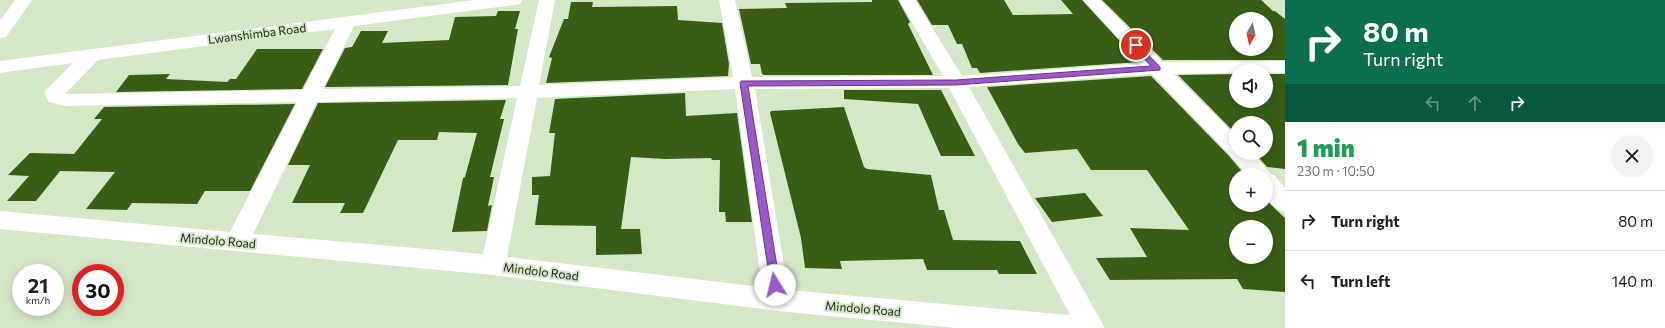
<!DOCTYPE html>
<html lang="en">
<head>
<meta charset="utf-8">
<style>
  :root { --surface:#fff; --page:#f2f2f2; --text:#202124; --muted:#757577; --line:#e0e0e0 }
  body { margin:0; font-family:Commissioner,sans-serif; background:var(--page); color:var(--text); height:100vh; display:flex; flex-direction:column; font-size:15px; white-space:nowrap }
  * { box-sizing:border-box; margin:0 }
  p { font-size:13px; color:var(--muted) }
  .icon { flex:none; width:22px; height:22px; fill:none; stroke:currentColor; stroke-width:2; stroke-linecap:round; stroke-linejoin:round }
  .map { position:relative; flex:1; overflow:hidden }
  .details { display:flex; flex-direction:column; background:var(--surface); width:380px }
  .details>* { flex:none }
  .top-card { background:#0b6e4f; color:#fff; overflow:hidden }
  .needle { width:26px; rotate:188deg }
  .controls { position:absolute; left:1229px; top:12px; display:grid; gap:8px }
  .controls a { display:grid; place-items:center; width:44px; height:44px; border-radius:50%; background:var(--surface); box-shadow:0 2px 10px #0003; font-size:20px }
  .speed { position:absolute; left:12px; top:264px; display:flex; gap:8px; font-size:20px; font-weight:700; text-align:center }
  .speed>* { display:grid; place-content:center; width:52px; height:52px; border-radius:50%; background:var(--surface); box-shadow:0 2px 10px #0003; line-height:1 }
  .speed small { font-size:10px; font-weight:400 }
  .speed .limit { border:6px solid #d22; background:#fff; color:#111 }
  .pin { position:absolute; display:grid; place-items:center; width:34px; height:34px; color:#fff; margin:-17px; border:2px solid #fff; border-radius:50%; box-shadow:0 1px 4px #0007 }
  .me { position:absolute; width:44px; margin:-22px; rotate:351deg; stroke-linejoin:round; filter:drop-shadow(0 0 3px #0008) }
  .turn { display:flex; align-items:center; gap:14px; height:84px; padding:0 12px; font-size:18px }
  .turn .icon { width:52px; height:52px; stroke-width:2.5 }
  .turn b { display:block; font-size:28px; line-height:34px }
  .lanes { display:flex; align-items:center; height:38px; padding:0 12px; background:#0003; justify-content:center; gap:20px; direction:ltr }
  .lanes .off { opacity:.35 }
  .round { display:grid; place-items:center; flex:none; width:42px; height:42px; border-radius:21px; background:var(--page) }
  .overview { display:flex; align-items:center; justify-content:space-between; height:68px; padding:0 12px }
  h1 { font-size:24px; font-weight:800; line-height:30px; color:#1e9e55 }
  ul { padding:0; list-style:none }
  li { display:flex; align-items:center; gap:12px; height:60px; padding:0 12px; border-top:1px solid var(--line) }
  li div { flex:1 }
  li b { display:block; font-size:15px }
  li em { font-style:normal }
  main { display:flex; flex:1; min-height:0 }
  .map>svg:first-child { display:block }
</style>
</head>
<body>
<main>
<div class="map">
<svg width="1285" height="328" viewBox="0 0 1285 328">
  <rect width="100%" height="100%" fill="#d4e8c8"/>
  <g fill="#385e16" fill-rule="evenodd">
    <path d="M872,0H898L910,22L908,24L933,75H764L762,74L760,64H751L739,9L787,8L785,3L872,2Z"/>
    <path d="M917,0H1004L1013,15L1073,14L1061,0H1082L1139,62L980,73L977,68H972L962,44H957L948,25H932Z"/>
    <path d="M1102,0H1261L1273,11H1275L1285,19V60H1163ZM1236,19H1266V49H1236Z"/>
    <path d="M571,2H593L592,7L677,6L678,20L722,23L729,64L728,76L546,83L552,58L549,57L564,19H568Z"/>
    <path d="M498,11H520L515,29H518L508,85L325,87L345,48L352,47L361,31H388L382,43L449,40L455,17L496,16Z"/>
    <path d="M257,49H323L302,89L116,92L129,75L170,74L166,79L227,82L230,79H236Z"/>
    <path d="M1236,74V101H1266V74H1285V169L1267,167L1255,153H1266V123H1236V134L1178,75Z"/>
    <path d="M1151,76L1229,156L1245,175H1236V205H1266V196L1269,203L1285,218V292L1243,289L1237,279L1110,280L1096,258L1147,257L1130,228L1189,230L1147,170H1091L1077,149L1025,153L1018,144L987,87ZM1236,227H1266V257H1236Z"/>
    <path d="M844,90H941L975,156H941L918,104L844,99Z"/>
    <path d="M685,93L686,116L737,113L752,222H726L725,212H719L720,160H712L711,158L665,159L631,157L621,229H640L642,254L596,255V226L535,225L539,195H532V177L550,176L555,133H549L555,99Z"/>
    <path d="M506,100L500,119H504L490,177H494L488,206L492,205L487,231L452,232L463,178L465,177L477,133L439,132L437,140H398L363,213H340L345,203H292L310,165H288L318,103Z"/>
    <path d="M295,104L250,191H205L197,204L132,203L127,210L86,209L115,172L60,171L36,201H7L29,176L8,175L30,153L74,154L102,119H94L104,107Z"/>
    <path d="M844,107L864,167L867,169L931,175L939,210H944L953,240L1020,241L1037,274H999L997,270H927L923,259L840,261L842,269L805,268L801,238L770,113L771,111Z"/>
    <path d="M1085,193L1103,216L1052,222L1035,198Z"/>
  </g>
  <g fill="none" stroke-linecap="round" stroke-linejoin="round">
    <g fill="#fff" fill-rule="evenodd">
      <path d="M15,0H32L6,37L0,38V21Z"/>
      <path d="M475,0H522L520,4L514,5L354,26L323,89L520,86L539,0H555L539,85L733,77L719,0H735L752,77L943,76L899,0H915L962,76L1142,63L1083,0H1100L1162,62L1285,61V73L1236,71V73L1174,74L1236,136V153H1253L1271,174L1274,175L1285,188V212C1265,205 1266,193 1266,175H1247L1230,155L1152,74L969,87L1105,328H957L777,311L493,275L0,229V211L230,232L297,102L64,106L49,102L46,98L45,91L73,63L0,73V61ZM335,29L303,90L65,94L98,60ZM949,88L1070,315L788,290L755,89ZM735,89L762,287L507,257L537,98ZM517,98L483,254L253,234L317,102Z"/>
    </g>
  </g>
  <path fill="#9c57cb" stroke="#653984" d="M1136,43L1138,44L1160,67V70L956,85L748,86L780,285L778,288L775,289L771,288L740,83L741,81L956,80L1151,66L1132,45Z"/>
  <g text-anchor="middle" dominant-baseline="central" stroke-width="4" stroke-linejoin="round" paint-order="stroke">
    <g font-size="12" fill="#1c2317" stroke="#d4e8c8">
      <text transform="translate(257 33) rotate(-7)">Lwanshimba Road</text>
      <text transform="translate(218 240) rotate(5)">Mindolo Road</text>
      <text transform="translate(541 271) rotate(7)">Mindolo Road</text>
      <text transform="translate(863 308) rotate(5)">Mindolo Road</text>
    </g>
  </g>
</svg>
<div class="controls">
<a><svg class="needle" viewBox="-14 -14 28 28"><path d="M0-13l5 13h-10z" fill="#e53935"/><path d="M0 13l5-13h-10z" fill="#757577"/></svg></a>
<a><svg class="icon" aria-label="sound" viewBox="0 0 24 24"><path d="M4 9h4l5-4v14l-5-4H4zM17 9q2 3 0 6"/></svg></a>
<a><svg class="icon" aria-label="search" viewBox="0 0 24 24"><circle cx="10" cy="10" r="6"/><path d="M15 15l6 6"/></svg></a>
<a>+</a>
<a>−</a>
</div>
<div class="speed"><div>21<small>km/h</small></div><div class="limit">30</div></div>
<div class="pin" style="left:1136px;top:45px;background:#d93025"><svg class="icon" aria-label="arrive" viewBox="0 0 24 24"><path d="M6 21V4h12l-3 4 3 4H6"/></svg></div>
<svg class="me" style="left:775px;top:285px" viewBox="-20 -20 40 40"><circle r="19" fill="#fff"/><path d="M0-13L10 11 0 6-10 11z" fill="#9c57cb"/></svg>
</div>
<section class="details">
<div class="top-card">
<div class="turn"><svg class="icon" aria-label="right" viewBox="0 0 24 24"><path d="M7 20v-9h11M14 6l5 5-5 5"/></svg><div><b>80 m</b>Turn right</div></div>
<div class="lanes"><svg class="icon off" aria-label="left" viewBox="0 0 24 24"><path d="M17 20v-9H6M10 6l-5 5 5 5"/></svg><svg class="icon off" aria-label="ahead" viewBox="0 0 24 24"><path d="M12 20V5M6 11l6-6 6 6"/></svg><svg class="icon" aria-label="right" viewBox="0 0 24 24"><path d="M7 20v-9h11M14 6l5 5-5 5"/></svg></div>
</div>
<div class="overview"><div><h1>1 min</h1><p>230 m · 10:50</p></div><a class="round"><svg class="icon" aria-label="close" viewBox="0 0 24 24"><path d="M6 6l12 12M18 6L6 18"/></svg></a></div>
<ul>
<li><svg class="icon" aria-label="right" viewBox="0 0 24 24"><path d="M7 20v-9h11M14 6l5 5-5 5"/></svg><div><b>Turn right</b></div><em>80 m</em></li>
<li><svg class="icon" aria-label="left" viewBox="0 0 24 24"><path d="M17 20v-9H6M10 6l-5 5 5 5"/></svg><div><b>Turn left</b></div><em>140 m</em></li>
</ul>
</section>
</main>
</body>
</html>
